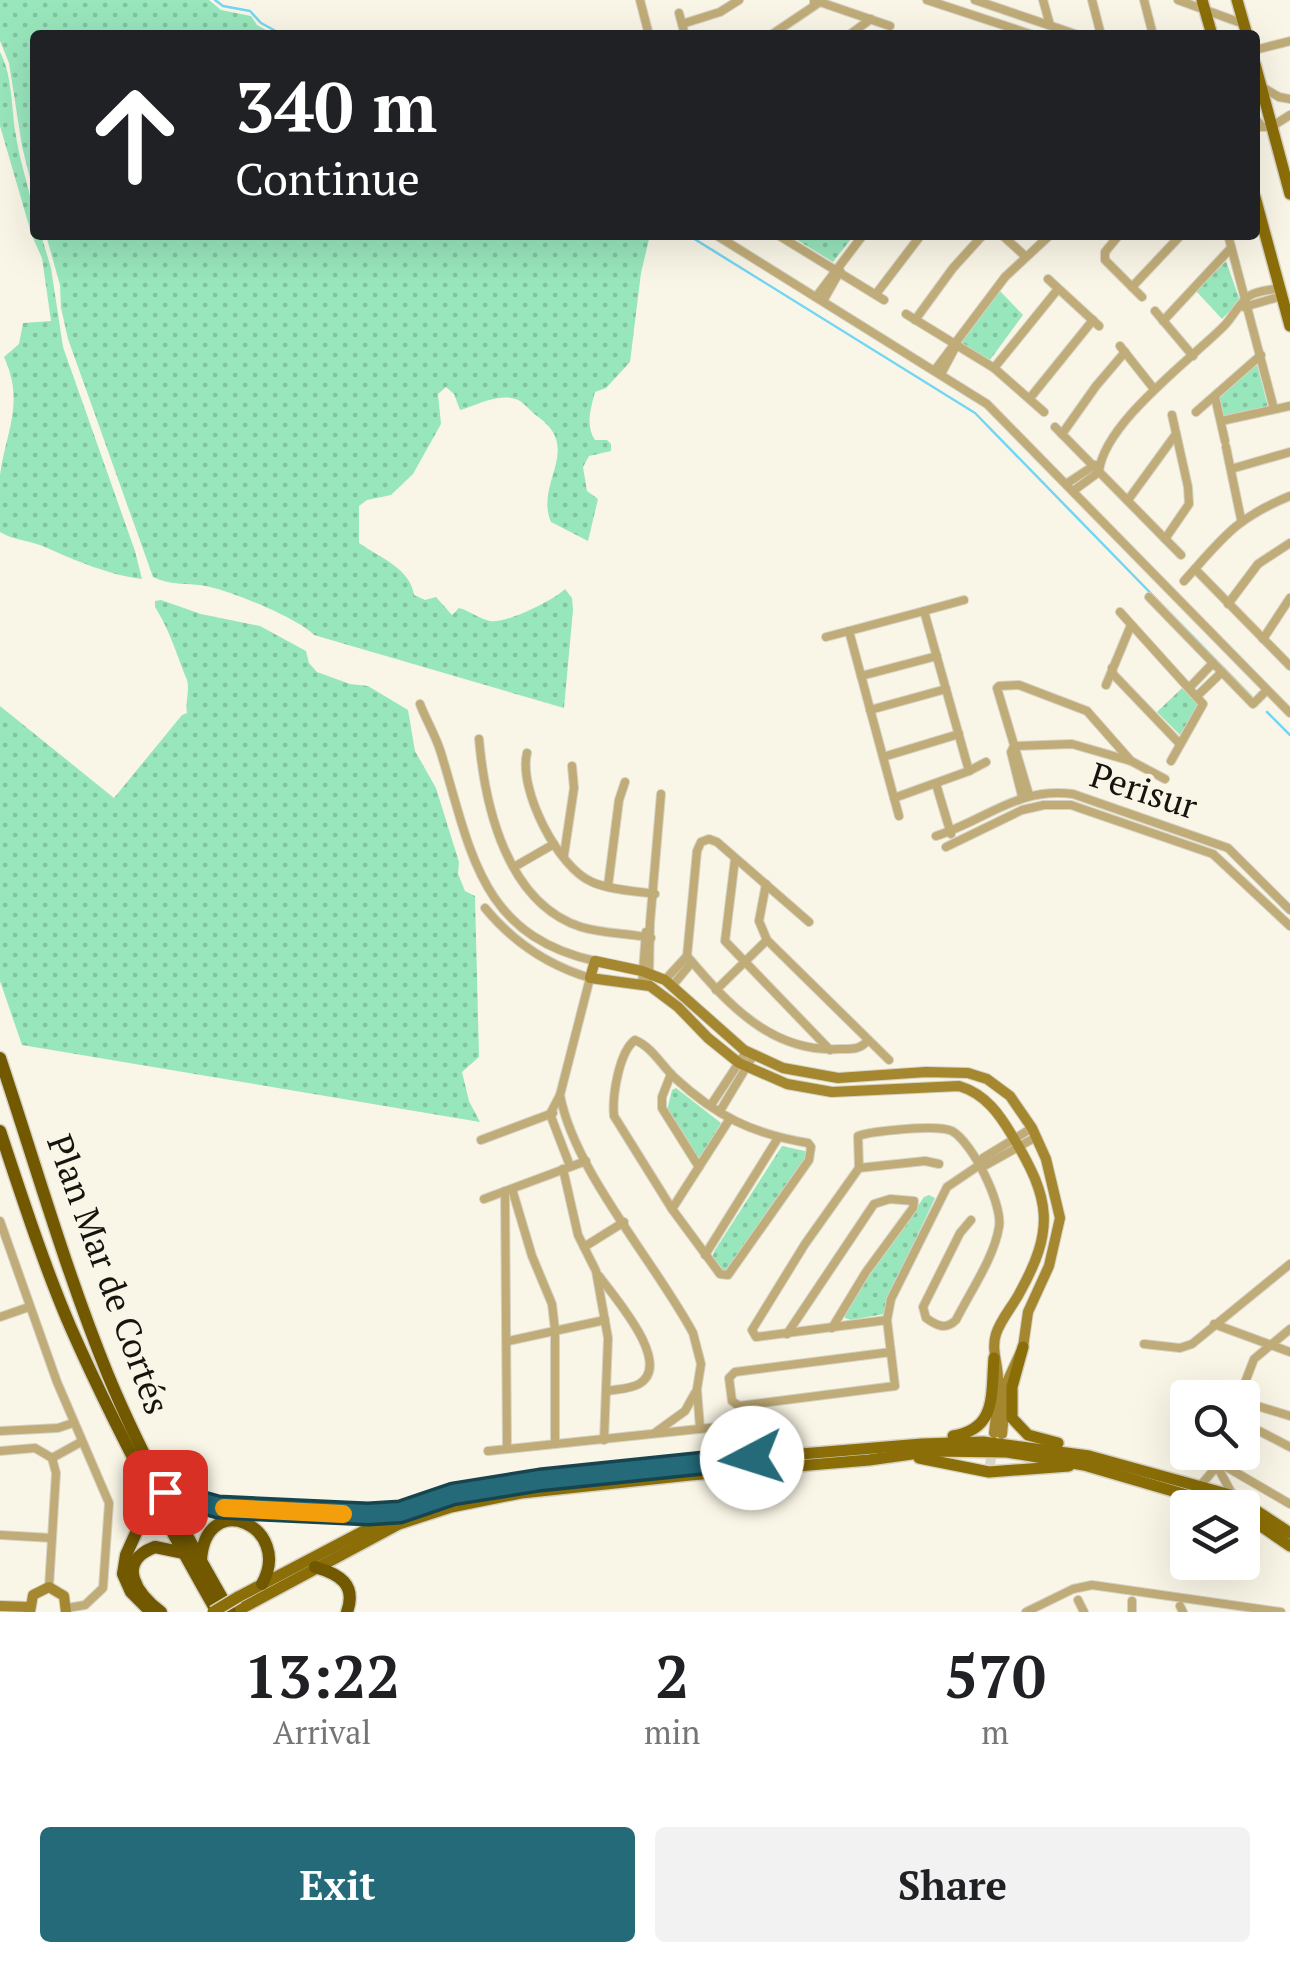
<!DOCTYPE html>
<html lang="en">
<head>
<meta charset="utf-8">
<style>
  :root { --surface:#fff; --page:#f2f2f2; --text:#202124; --muted:#757577; --accent:#246a79 }
  body { margin:0; font-family:"PT Serif",serif; background:var(--page); color:var(--text); height:100vh; display:flex; flex-direction:column; font-size:38px; white-space:nowrap }
  * { box-sizing:border-box; margin:0 }
  p { font-size:32px; color:var(--muted) }
  .icon { flex:none; width:55px; height:55px; fill:none; stroke:currentColor; stroke-width:2; stroke-linecap:round; stroke-linejoin:round }
  .map { position:relative; height:1612px; overflow:hidden }
  .panel { display:flex; flex-direction:column; background:var(--surface); flex:1 }
  .panel>* { flex:none }
  .hud { position:absolute; left:30px; top:30px; width:1230px; height:210px; border-radius:10px; box-shadow:0 10px 40px #0002; background:#202124; color:#fff; overflow:hidden }
  .controls { position:absolute; left:1170px; top:1380px; display:grid; gap:20px }
  .controls a { display:grid; place-items:center; width:90px; height:90px; border-radius:10px; background:var(--surface); box-shadow:0 10px 40px #0002; font-size:50px }
  .pin { position:absolute; display:grid; place-items:center; width:85px; height:85px; color:#fff; margin:-42px; border-radius:20px; box-shadow:0 5px 15px #0006 }
  .me { position:absolute; width:110px; margin:-55px; rotate:265deg; stroke-linejoin:round; filter:drop-shadow(0 0 8px #0008) }
  .turn { display:flex; align-items:center; gap:35px; height:210px; padding:0 40px; font-size:45px }
  .turn .icon { width:130px; height:130px; stroke-width:2.5 }
  .turn b { display:block; font-size:70px; line-height:85px }
  .eta { display:flex; justify-content:space-evenly; align-items:center; height:170px; text-align:center }
  .eta b { font-size:60px; font-weight:600; line-height:70px }
  .button { display:flex; gap:20px; margin-top:auto; padding:20px 40px }
  .button a { flex:1; height:115px; border-radius:10px; background:var(--accent); color:#fff; font-size:40px; font-weight:600; line-height:115px; text-align:center }
  .button a+a { background:var(--page); color:var(--text) }
  .map>svg:first-child { display:block }
</style>
</head>
<body>
<div class="map">
<svg width="1290" height="1612" viewBox="0 0 1290 1612">
  <defs>
    <pattern id="grass-dots" width="8" height="8" patternUnits="userSpaceOnUse" patternTransform="scale(2.5)"><rect width="8" height="8" fill="#98e6bc"/><path d="M2 2h.1M6 6h.1" fill="none" stroke="#82c4a0" stroke-width="1.8" stroke-linecap="round"/></pattern>
  </defs>
  <rect width="100%" height="100%" fill="#faf6e7"/>
  <g fill="url(#grass-dots)">
    <path d="M0,0H209L221,10L251,16L257,25L275,35H35V199L22,146L9,63L0,41Z"/>
    <path d="M0,52C13,76 11,109 16,136C21,170 35,200 35,235H41L51,268L63,347L135,551L142,579C109,575 74,560 45,547C29,540 15,541 0,532C0,514 0,493 0,475C6,431 25,403 4,357L19,344L23,323L51,321L42,258L32,236L0,126Z"/>
    <path d="M46,235H650L641,273L630,362L606,388L595,392C591,408 585,425 595,440H607L611,444V451L589,456L583,467L587,491L598,499L588,541L551,522C534,482 584,449 537,416C531,412 526,405 520,401C501,391 478,405 460,410L454,394L446,387L438,394L441,424L413,474L391,495L367,500L359,506V543C379,557 411,569 414,595L425,600L436,597L452,615L459,608C470,611 480,619 490,621C506,624 554,600 565,589L572,598L573,610L564,708L314,635C298,618 223,587 199,585C182,583 169,585 153,577L68,339L61,308L60,285Z"/>
    <path d="M800,235H854L833,262L794,238Z"/>
    <path d="M1226,261L1240,301L1222,319L1196,291Z"/>
    <path d="M999,290L1023,315L990,360L960,343Z"/>
    <path d="M1257,364L1268,407L1222,417L1217,400Z"/>
    <path d="M161,600L201,614L260,626L306,651L309,663L317,672L350,684L368,686L408,710L415,751L436,788L459,862L458,874L465,891L475,896L479,1057L462,1072L469,1101L480,1122L22,1045L0,981V706L114,798L182,715L187,713C185,703 190,689 187,680C176,653 171,633 155,607V601Z"/>
    <path d="M1182,688L1199,703L1180,735L1157,712Z"/>
    <path d="M676,1088L721,1123L701,1157H697L667,1110L672,1090Z"/>
    <path d="M782,1146L805,1151L808,1156L730,1271L721,1272L712,1257L715,1250Z"/>
    <path d="M929,1195L935,1198L889,1296L884,1314L851,1320L845,1318V1311L924,1197Z"/>
  </g>
  <g fill="none" stroke-linecap="round" stroke-linejoin="round">
    <g stroke="#73d6f4" stroke-width="2.5">
      <path d="M215,0L223,6L250,11L261,23L283,35"/>
      <path d="M688,235L975,413L1251,696"/>
      <path d="M1267,712L1290,735"/>
    </g>
    <path stroke="#d8d4c7" stroke-width="10" stroke-dasharray="10 5" stroke-linecap="butt" d="M990,1465L993,1444"/>
    <defs>
      <g id="street">
        <path d="M640,0L649,35"/>
        <path d="M927,0L1033,35"/>
        <path d="M975,0L1078,35"/>
        <path d="M1043,0L1050,25"/>
        <path d="M1092,0L1101,35"/>
        <path d="M1144,0L1153,35"/>
        <path d="M1178,0L1244,24"/>
        <path d="M814,5V0L890,26"/>
        <path d="M679,13L685,35"/>
        <path d="M682,24L720,12L739,0"/>
        <path d="M771,35L817,4"/>
        <path d="M849,35L871,19"/>
        <path d="M1255,50L1290,41"/>
        <path d="M1262,87L1279,97L1290,99"/>
        <path d="M1255,118L1262,127H1271L1290,115"/>
        <path d="M716,235L987,404L1290,713"/>
        <path d="M778,235L884,300"/>
        <path d="M1002,235L1025,256"/>
        <path d="M1119,235L1105,252V260L1142,297"/>
        <path d="M1228,235L1274,409"/>
        <path d="M1048,279L1099,326"/>
        <path d="M1132,287L1181,235"/>
        <path d="M876,294L921,235"/>
        <path d="M816,297L863,235"/>
        <path d="M823,301L840,271"/>
        <path d="M1244,307L1282,296"/>
        <path d="M1155,311L1193,356"/>
        <path d="M906,314L994,368L1044,412"/>
        <path d="M915,320L953,268L983,235"/>
        <path d="M1163,321L1231,248"/>
        <path d="M1120,346L1154,389"/>
        <path d="M994,368L1058,289"/>
        <path d="M935,370L1005,277L1050,235"/>
        <path d="M941,374L957,344"/>
        <path d="M1215,397L1225,441"/>
        <path d="M1030,398L1093,320"/>
        <path d="M1196,412L1261,355"/>
        <path d="M1221,421L1290,406"/>
        <path d="M1055,427L1181,555"/>
        <path d="M1062,434L1096,386L1125,352"/>
        <path d="M1226,447L1241,519"/>
        <path d="M1231,469L1290,452"/>
        <path d="M1066,484L1095,465"/>
        <path d="M1073,491L1099,472C1103,424 1191,359 1224,326C1232,318 1240,302 1249,296C1256,291 1271,290 1280,288"/>
        <path d="M1128,500L1176,434"/>
        <path d="M1165,539L1189,504L1188,487L1172,415"/>
        <path d="M1195,569L1290,666"/>
        <path d="M1184,581C1223,538 1234,519 1290,496"/>
        <path d="M1149,597L1253,704L1267,690"/>
        <path d="M1228,604L1258,564L1290,543"/>
        <path d="M924,611L969,771L894,798L849,631Z"/>
        <path d="M924,611L964,600"/>
        <path d="M1120,612L1203,704L1171,761"/>
        <path d="M826,637L849,631"/>
        <path d="M1263,639L1290,598"/>
        <path d="M1112,668L1113,674L1180,744"/>
        <path d="M861,676L937,656"/>
        <path d="M1106,685L1131,625"/>
        <path d="M1190,687L1213,663"/>
        <path d="M1197,696L1222,672"/>
        <path d="M420,704C426,720 436,736 441,753C471,850 479,935 595,961"/>
        <path d="M870,710L946,689"/>
        <path d="M479,739C485,807 507,903 581,927C604,934 628,933 651,938"/>
        <path d="M1014,746L1072,744L1131,761"/>
        <path d="M1014,746L1011,752L1022,796"/>
        <path d="M527,753C518,789 558,868 592,882C610,890 635,891 655,894"/>
        <path d="M883,757L959,734"/>
        <path d="M969,771L986,762"/>
        <path d="M936,784L951,834"/>
        <path d="M1029,795L997,688L999,686L1019,685L1087,711L1131,761L1165,779"/>
        <path d="M894,798L899,816"/>
        <path d="M936,836C986,820 1017,787 1073,794L1228,848L1290,910"/>
        <path d="M946,847L1022,810L1044,805H1071L1213,854L1290,926"/>
        <path d="M564,855L574,788L572,766"/>
        <path d="M735,859L725,941L830,1050"/>
        <path d="M514,867L554,844"/>
        <path d="M766,884L759,921L767,940L889,1060"/>
        <path d="M608,886L619,800L625,782"/>
        <path d="M485,908C513,942 547,965 590,978L560,1095L550,1114"/>
        <path d="M809,922L717,842L709,839L701,842L697,851L687,956C727,1003 771,1053 839,1049C851,1049 860,1050 867,1041"/>
        <path d="M649,978L650,923L661,794"/>
        <path d="M665,980L687,956"/>
        <path d="M642,984L646,932"/>
        <path d="M673,985L692,962"/>
        <path d="M716,990L767,940"/>
        <path d="M635,1040C652,1047 662,1066 675,1078C716,1116 753,1134 808,1143L811,1147L809,1160L728,1275L720,1274L672,1209L614,1116C612,1096 619,1052 635,1040Z"/>
        <path d="M671,1074L662,1097V1108L699,1167"/>
        <path d="M560,1095C574,1171 655,1262 693,1333L701,1364L697,1389L700,1428"/>
        <path d="M711,1105L746,1052"/>
        <path d="M720,1111L753,1056"/>
        <path d="M550,1114L570,1166"/>
        <path d="M481,1140L553,1113"/>
        <path d="M978,1166L983,1158L1032,1128"/>
        <path d="M859,1168L925,1161L939,1164"/>
        <path d="M563,1169L578,1235L596,1271L608,1338L604,1440"/>
        <path d="M512,1189L532,1256L552,1304L555,1330V1444"/>
        <path d="M505,1191L507,1449"/>
        <path d="M484,1199L586,1161"/>
        <path d="M672,1209L729,1120"/>
        <path d="M0,1221L57,1382L109,1503L103,1588L85,1605L67,1608"/>
        <path d="M584,1247L624,1222"/>
        <path d="M705,1255L778,1138"/>
        <path d="M599,1276C614,1297 674,1364 639,1384C630,1389 618,1389 608,1391"/>
        <path d="M0,1317L29,1307"/>
        <path d="M887,1320L756,1337L752,1330L805,1244L859,1168L858,1136C873,1131 938,1124 952,1131C972,1142 1003,1204 999,1227C994,1258 970,1292 956,1320C946,1330 937,1326 926,1318L923,1307L960,1233L971,1220"/>
        <path d="M1214,1324L1290,1352"/>
        <path d="M787,1334L874,1204L890,1199L914,1201L913,1208L866,1272L832,1328"/>
        <path d="M508,1341L605,1320"/>
        <path d="M1144,1344L1180,1348L1192,1344L1290,1264"/>
        <path d="M891,1352L735,1372L729,1378L732,1401L739,1406L895,1386L887,1320L891,1299L947,1187L978,1166L986,1165L1036,1137"/>
        <path d="M1239,1398L1254,1359L1290,1329"/>
        <path d="M1251,1404L1290,1416"/>
        <path d="M1242,1422L1290,1447"/>
        <path d="M0,1431L58,1428L73,1423"/>
        <path d="M656,1432L685,1411L695,1393"/>
        <path d="M0,1451L35,1448L52,1458"/>
        <path d="M488,1451L718,1427"/>
        <path d="M52,1458L81,1442"/>
        <path d="M1218,1462L1290,1504"/>
        <path d="M1217,1466L1231,1492"/>
        <path d="M1200,1486L1217,1466L1221,1452"/>
        <path d="M0,1535L52,1538"/>
        <path d="M49,1587L56,1473L52,1458"/>
        <path d="M1078,1600L1084,1612"/>
        <path d="M1132,1601V1612"/>
        <path d="M1180,1606L1183,1612"/>
        <path d="M1026,1612L1073,1589L1092,1585L1281,1612"/>
      </g>
      <g id="secondary">
        <path d="M994,1433C996,1415 999,1397 998,1379C998,1363 991,1350 996,1334C1001,1319 1012,1307 1019,1294C1055,1229 1051,1200 1013,1137C1000,1115 986,1094 959,1086L832,1092L787,1084L739,1063L708,1038L678,1007L650,986L590,978L595,961L642,971L665,980L744,1050L783,1068L838,1078L926,1072L968,1073L987,1079L1010,1096L1032,1128L1046,1159L1060,1218L1049,1266L1028,1312L1023,1347L1007,1382L1002,1434"/>
        <path d="M0,1606L29,1607"/>
        <path d="M30,1612L33,1595L49,1587L64,1596L66,1612"/>
      </g>
      <g id="primary">
        <path d="M1202,0L1212,35"/>
        <path d="M1237,0L1247,35"/>
        <path d="M1255,64L1290,194"/>
        <path d="M1255,197L1290,326"/>
        <path d="M1023,1347L1012,1387V1418L1028,1435L1058,1443"/>
        <path d="M953,1436C997,1429 991,1395 994,1358"/>
        <path d="M919,1458L989,1472L1069,1466"/>
        <path d="M1242,1513L1290,1546"/>
        <path d="M238,1597L400,1512L453,1494L539,1479L680,1464L922,1444L983,1442L1089,1456L1234,1496L1290,1533"/>
        <path d="M235,1612L399,1524L451,1507L521,1493L690,1475L869,1460L933,1451L1007,1452L1084,1465L1231,1508"/>
      </g>
      <g id="highway">
        <path d="M0,1058C35,1163 66,1272 108,1375C142,1457 186,1535 230,1612"/>
        <path d="M0,1131C22,1197 43,1263 70,1326C113,1424 164,1519 217,1612"/>
        <path d="M145,1487L144,1515L126,1555L123,1574L131,1592L151,1612"/>
        <path d="M165,1492C238,1521 322,1511 400,1512"/>
        <path d="M201,1560C206,1487 294,1527 262,1584"/>
        <path d="M315,1567C339,1574 357,1584 347,1612"/>
        <path d="M161,1612C138,1595 114,1562 155,1547L184,1553"/>
      </g>
    </defs>
    <use href="#street" stroke="#d6d2c4" stroke-width="10"/>
    <use href="#secondary" stroke="#d6d2c4" stroke-width="12"/>
    <use href="#primary" stroke="#d6d2c4" stroke-width="14"/>
    <use href="#highway" stroke="#d6d2c4" stroke-width="15"/>
    <use href="#street" stroke="#c0ac78" stroke-width="8"/>
    <use href="#secondary" stroke="#a5872f" stroke-width="10"/>
    <use href="#primary" stroke="#8b6e07" stroke-width="11"/>
    <use href="#highway" stroke="#725900" stroke-width="12"/>
    <defs>
      <path id="primary-bridge" d="M213,1612L238,1597"/>
    </defs>
    <use href="#primary-bridge" stroke="#d6d2c4" stroke-width="14" stroke-linecap="butt"/>
    <use href="#primary-bridge" stroke="#8b6e07" stroke-width="11"/>
  </g>
  <g fill="none" stroke-linecap="round" stroke-linejoin="round">
    <defs>
      <path id="route" d="M165,1492L218,1507L368,1514L400,1512L453,1494L540,1480L752,1458"/>
    </defs>
    <use href="#route" stroke="#17454f" stroke-width="25"/>
    <use href="#route" stroke="#246a79" stroke-width="18"/>
    <path stroke="#f59e0b" stroke-width="18" d="M224,1508L343,1514"/>
  </g>
  <g text-anchor="middle" dominant-baseline="central" stroke-width="9" stroke-linejoin="round" paint-order="stroke">
    <g font-size="35" fill="#16140f" stroke="#faf6e7">
      <text transform="translate(1144 790) rotate(18)">Perisur</text>
      <text transform="translate(109 1274) rotate(70)">Plan Mar de Cortés</text>
    </g>
  </g>
</svg>
<div class="controls">
<a><svg class="icon" aria-label="search" viewBox="0 0 24 24"><circle cx="10" cy="10" r="6"/><path d="M15 15l6 6"/></svg></a>
<a><svg class="icon" aria-label="layers" viewBox="0 0 24 24"><path d="M12 4l9 5-9 5-9-5zM3 14l9 5 9-5"/></svg></a>
</div>
<div class="pin" style="left:165px;top:1492px;background:#d93025"><svg class="icon" aria-label="arrive" viewBox="0 0 24 24"><path d="M6 21V4h12l-3 4 3 4H6"/></svg></div>
<svg class="me" style="left:752px;top:1458px" viewBox="-20 -20 40 40"><circle r="19" fill="#fff"/><path d="M0-13L10 11 0 6-10 11z" fill="#246a79"/></svg>
<div class="hud">
<div class="turn"><svg class="icon" aria-label="ahead" viewBox="0 0 24 24"><path d="M12 20V5M6 11l6-6 6 6"/></svg><div><b>340 m</b>Continue</div></div>
</div>
</div>
<section class="panel">
<div class="eta">
<div><b>13:22</b><p>Arrival</p></div>
<div><b>2</b><p>min</p></div>
<div><b>570</b><p>m</p></div>
</div>
<div class="button"><a>Exit</a><a>Share</a></div>
</section>
</body>
</html>
